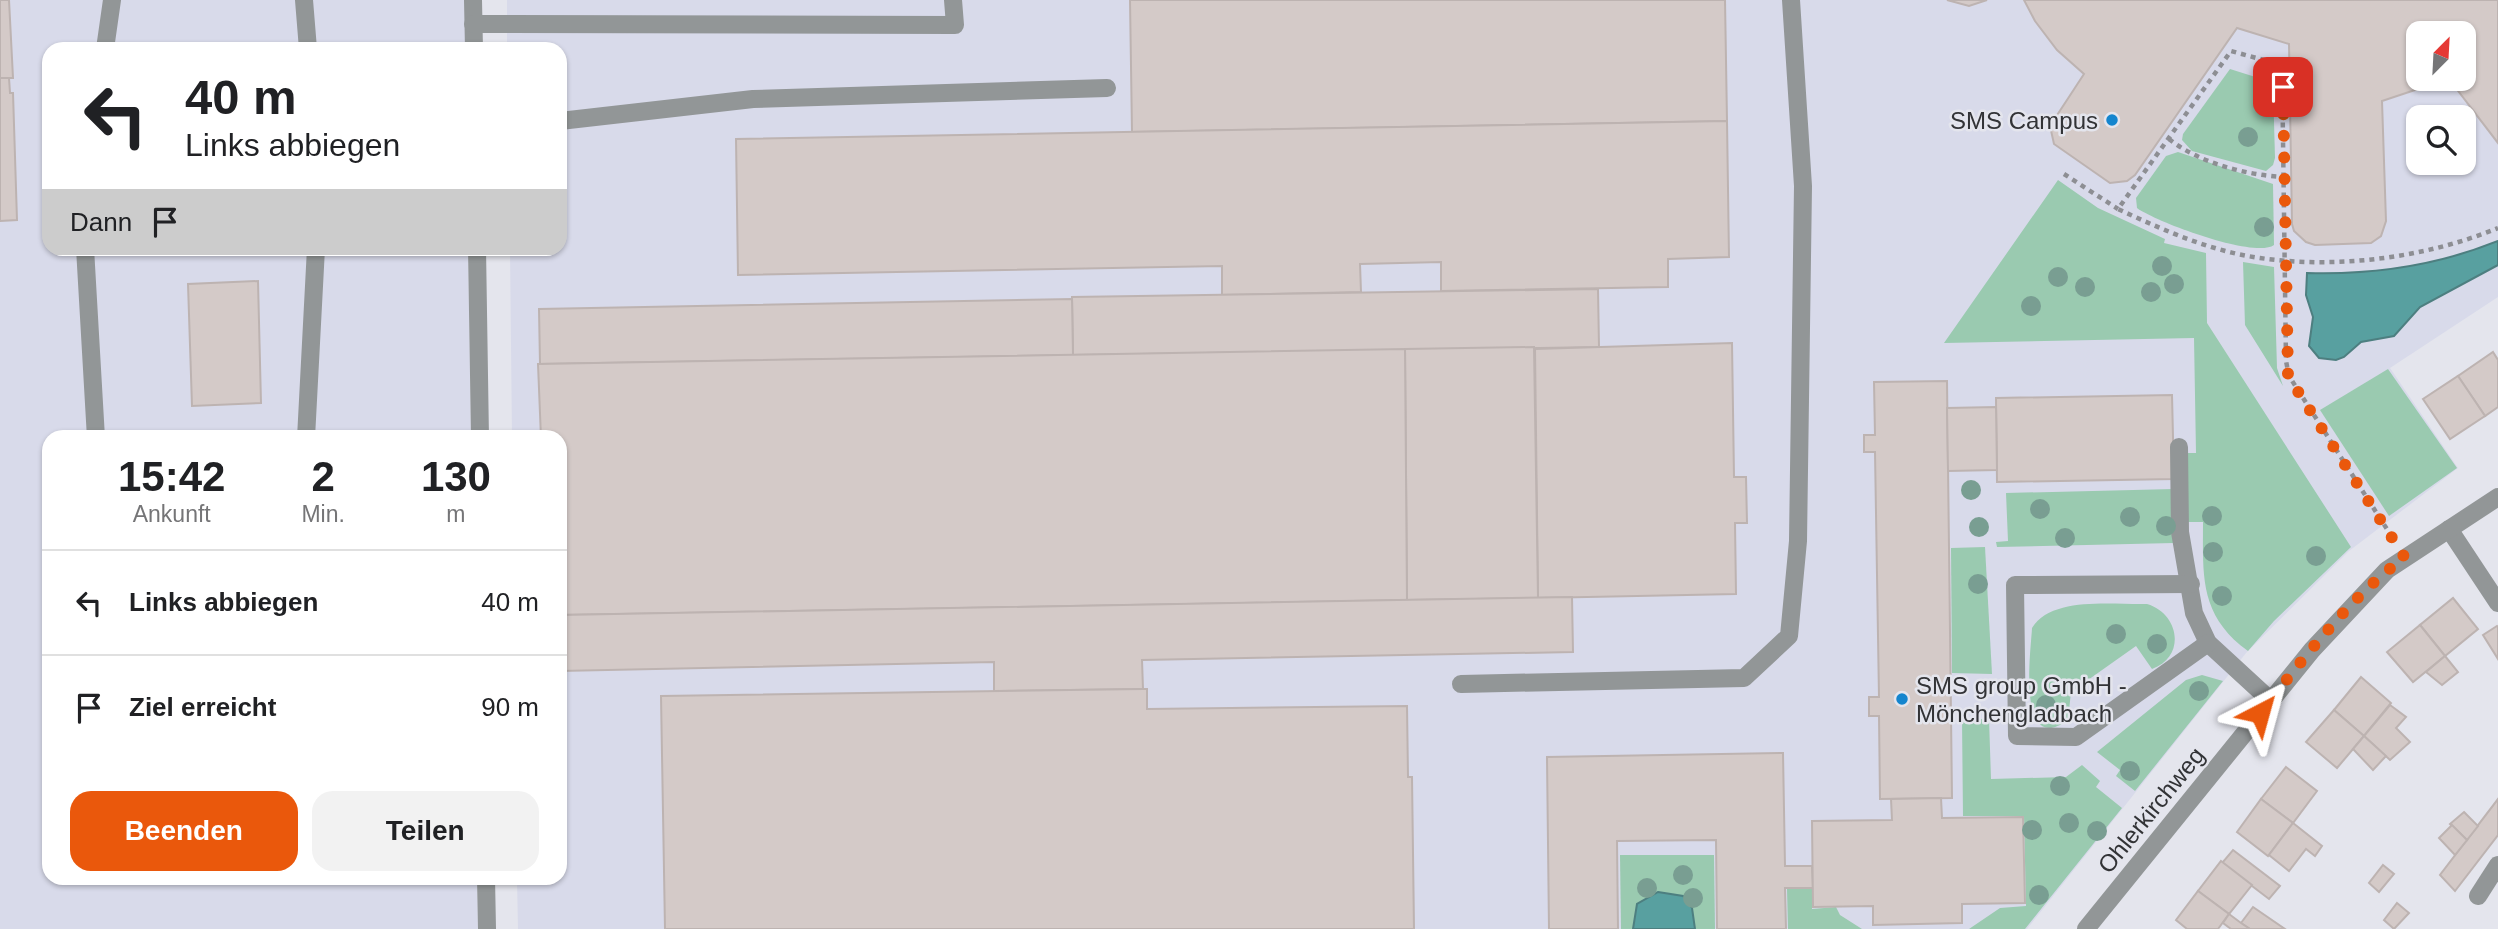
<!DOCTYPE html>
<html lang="de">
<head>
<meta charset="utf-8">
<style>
  :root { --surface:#fff; --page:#f2f2f2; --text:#202124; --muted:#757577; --line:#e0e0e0; --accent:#ea580c }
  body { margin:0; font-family:Arial,sans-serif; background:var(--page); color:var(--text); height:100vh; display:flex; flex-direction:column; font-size:26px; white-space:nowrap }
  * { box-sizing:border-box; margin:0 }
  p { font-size:23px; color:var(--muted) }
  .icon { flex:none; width:38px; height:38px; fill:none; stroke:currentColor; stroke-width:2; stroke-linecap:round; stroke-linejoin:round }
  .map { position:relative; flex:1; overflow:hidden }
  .side { position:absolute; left:42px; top:430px; width:525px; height:455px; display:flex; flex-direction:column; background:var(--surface); border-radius:21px; box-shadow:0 2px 5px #0004 }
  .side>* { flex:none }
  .guide { position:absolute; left:42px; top:42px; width:525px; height:214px; border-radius:21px; box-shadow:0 2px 5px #0004; background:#fff; color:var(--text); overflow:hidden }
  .needle { width:46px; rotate:24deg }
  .buttons { position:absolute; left:2406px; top:21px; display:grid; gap:14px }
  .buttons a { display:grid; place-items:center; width:70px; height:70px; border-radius:14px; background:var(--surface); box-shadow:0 2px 5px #0004; font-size:35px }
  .pin { position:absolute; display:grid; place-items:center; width:60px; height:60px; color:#fff; margin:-30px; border-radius:14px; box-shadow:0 4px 10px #0006 }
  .me { position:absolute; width:77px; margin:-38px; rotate:39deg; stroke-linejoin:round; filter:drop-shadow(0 0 5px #0008) }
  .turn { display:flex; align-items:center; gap:24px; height:147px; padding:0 28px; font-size:32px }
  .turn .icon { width:91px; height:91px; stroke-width:2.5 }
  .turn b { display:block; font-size:49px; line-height:60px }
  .then { display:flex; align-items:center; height:66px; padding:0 28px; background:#0003; gap:14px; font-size:26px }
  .eta { display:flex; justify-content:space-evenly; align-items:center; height:119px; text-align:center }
  .eta b { font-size:42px; font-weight:600; line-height:49px }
  .action { display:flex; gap:14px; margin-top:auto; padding:14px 28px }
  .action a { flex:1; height:80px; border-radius:21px; background:var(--accent); color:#fff; font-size:28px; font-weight:600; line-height:80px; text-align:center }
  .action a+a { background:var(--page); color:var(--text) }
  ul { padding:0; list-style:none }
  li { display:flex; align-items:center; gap:21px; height:105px; padding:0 28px; border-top:2px solid var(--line) }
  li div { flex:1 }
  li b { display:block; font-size:26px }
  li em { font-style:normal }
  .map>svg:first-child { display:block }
</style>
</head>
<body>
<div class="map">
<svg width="2498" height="929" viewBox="0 0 2498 929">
  <rect width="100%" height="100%" fill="#e4e5ed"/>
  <g fill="#d8daea" fill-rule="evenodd">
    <path d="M0,0H465V49H49V248L468,249L471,437L49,438V878L477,879L478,929H0Z"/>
    <path d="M507,0H2498V297L2390,368L2458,468L2349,551L2246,653L2027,929H518L517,879L560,878V438L512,437L510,249L560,248V49H507ZM2418,33H2464V79H2418ZM2418,117H2464V163H2418Z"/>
  </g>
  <g fill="#9acab0">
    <path d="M2230,69L2268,81L2273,86L2275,158L2273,165L2266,171L2192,151L2182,140L2183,134Z"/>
    <path d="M2178,152L2273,184L2274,245C2255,259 2156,222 2137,208L2136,198L2166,156Z"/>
    <path d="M2058,180L2098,208L2165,239L2164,243L2206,253L2207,323L2351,547L2274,621L2248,651C2199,615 2203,576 2203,522H2185L2184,453H2196L2194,338L1944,343Z"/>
    <path d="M2243,262L2274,267L2277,368L2283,386L2245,325Z"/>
    <path d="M2388,369L2457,468L2389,516L2320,410Z"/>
    <path d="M2174,489V543L1997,547L1996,542L2008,541L2006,493Z"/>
    <path d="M1985,547L1992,674L1952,673L1951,548Z"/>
    <path d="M2147,604C2180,614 2186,657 2152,669L2136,646L2071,692L2068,720C2016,758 2031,650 2032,628C2052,596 2112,605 2147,604Z"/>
    <path d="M2202,675L2223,681L2135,791L2116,776L2120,770L2097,752L2186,680Z"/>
    <path d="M1962,719H1989L1991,779L2066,777L2082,765L2100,781L2096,787L2122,808L2025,929H1969L2000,908L2026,906L2024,816H1963Z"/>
    <path d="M1620,855H1714L1715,929H1621Z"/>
    <path d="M1787,889H1812V909L1836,907L1840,915L1862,929H1788Z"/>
  </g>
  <g fill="#58a0a0" stroke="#4d7f80" stroke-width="2">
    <path d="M2498,241V265L2420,307L2394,336L2361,342L2344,357L2336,360L2319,358L2309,346L2313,317L2306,295L2307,273C2373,275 2436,266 2498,241Z"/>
    <path d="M1658,892L1683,896L1692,908L1695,929H1633L1637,904Z"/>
  </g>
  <g fill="#d4cac8" stroke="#bdb3b1" stroke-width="2">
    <path d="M0,0H9L13,78H0Z"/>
    <path d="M1130,0H1725L1727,121L1132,132Z"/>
    <path d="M1947,0H1987L1969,6Z"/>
    <path d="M2024,0H2498V143L2449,79H2464V33H2418V79H2448L2382,101L2386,221L2381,236L2371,243L2315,245L2306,242L2294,231L2292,224L2289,44L2237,28L2135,175L2127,181L2110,183L2054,144L2050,126L2084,74L2057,50L2035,21Z"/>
    <path d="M0,78H9L10,93H13L17,220L0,221Z"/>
    <path d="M1727,121L1729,257L1668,259V287L1441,291V262L1360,264L1361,292L1222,295V266L738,275L736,139Z"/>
    <path d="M258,281L261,403L192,406L188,284Z"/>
    <path d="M1598,289L1599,347L1073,355L1072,297Z"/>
    <path d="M1072,299L1073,355L540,364L539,309Z"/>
    <path d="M1732,343L1734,477H1746L1747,523H1735L1736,594L1538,598L1535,349Z"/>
    <path d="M1534,347L1538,598L1407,600L1405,349Z"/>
    <path d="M1405,349L1407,600L560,615V438H541L538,364Z"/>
    <path d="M2493,352L2498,360V407L2485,416L2458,376Z"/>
    <path d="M2458,376L2485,416L2450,439L2423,399Z"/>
    <path d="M1947,381L1952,798L1880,799L1879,716H1869V697H1879L1875,452H1864V435H1875L1874,382Z"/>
    <path d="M2172,395L2174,479L1997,482L1996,398Z"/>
    <path d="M1996,407L1997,470L1948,471L1947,408Z"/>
    <path d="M1572,597L1573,652L1142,660L1143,689L994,691V662L560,671V615Z"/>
    <path d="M2453,598L2478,629L2445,656L2420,625Z"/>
    <path d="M2420,625L2445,656L2413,682L2387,652Z"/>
    <path d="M2497,626L2498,627V659L2483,635Z"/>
    <path d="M2445,656L2458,672L2442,685L2426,672Z"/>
    <path d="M2361,677L2391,703L2364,736L2334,710Z"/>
    <path d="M1143,689H1147V709L1407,706L1408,777H1412L1414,929H665L661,696Z"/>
    <path d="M2390,705L2406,717L2396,728L2410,742L2390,760L2364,736Z"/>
    <path d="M2334,710L2364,736L2337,768L2306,742Z"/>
    <path d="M45,729H49V813Z"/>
    <path d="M2364,736L2386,756L2373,770L2353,749Z"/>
    <path d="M1783,753L1785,866H1812L1813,888H1785L1786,929H1717L1716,840L1617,841L1618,929H1549L1547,757Z"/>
    <path d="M2286,767L2317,791L2293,823L2261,799Z"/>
    <path d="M1941,798L1942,818L2023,817L2025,903L1962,904V923L1873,925V906L1813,907L1812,821L1892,820L1891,799Z"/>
    <path d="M2261,799L2293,823L2268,856L2237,832Z"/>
    <path d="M2498,799V835L2455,891L2440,875Z"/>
    <path d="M2464,812L2478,826L2467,840L2450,824Z"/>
    <path d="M2293,823L2322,846L2315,856L2306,849L2289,871L2269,855Z"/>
    <path d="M2452,825L2467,840L2455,855L2439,838Z"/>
    <path d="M2233,850L2280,886L2269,899L2222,863Z"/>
    <path d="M2221,861L2252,885L2229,914L2198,891Z"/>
    <path d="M2383,865L2394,874L2379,892L2369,883Z"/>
    <path d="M2198,891L2229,914L2218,929H2187L2176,920Z"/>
    <path d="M2397,903L2409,913L2394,929L2384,920Z"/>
    <path d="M2253,907L2285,929H2250L2241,923Z"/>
    <path d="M2229,914L2241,923L2250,929H2231L2223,923Z"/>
  </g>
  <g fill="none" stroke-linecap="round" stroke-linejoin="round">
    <g stroke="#8d8e93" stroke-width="4.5" stroke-dasharray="5 5" stroke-linecap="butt">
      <path d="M2169,139C2199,163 2246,175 2284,177"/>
      <path d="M2064,174L2118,209"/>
      <path d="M2392,537L2289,376L2286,361L2282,65L2231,51L2118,209C2163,230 2210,251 2260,258C2338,269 2425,258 2498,228"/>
    </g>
    <g stroke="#929697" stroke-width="18">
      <path d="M304,0L308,49"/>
      <path d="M473,0L474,49"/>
      <path d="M473,24L955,25L953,0"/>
      <path d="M105,49L112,0"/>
      <path d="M560,121L753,99L1107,88"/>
      <path d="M85,248L96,438"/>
      <path d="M477,248L480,438"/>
      <path d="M306,438L316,248"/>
      <path d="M2179,447L2180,532L2194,613L2208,643L2270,700"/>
      <path d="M2449,529L2498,603"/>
      <path d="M2191,584L2015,585L2017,736L2076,737L2208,643"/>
      <path d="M1461,684L1744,678L1789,636L1798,541L1803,186L1791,0"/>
      <path d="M486,878L487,929"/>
      <path d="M2478,896L2498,865"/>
      <path d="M2086,929L2312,650L2387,570L2498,497"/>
    </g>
  </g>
  <g fill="#799e92">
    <circle cx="2248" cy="137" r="10"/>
    <circle cx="2264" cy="227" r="10"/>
    <circle cx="2162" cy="266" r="10"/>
    <circle cx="2058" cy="277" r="10"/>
    <circle cx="2174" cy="284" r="10"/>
    <circle cx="2085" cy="287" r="10"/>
    <circle cx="2151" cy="292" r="10"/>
    <circle cx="2031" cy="306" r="10"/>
    <circle cx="1971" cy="490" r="10"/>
    <circle cx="2040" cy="509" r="10"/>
    <circle cx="2212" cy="516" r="10"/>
    <circle cx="2130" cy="517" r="10"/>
    <circle cx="2166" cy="526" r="10"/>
    <circle cx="1979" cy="527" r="10"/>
    <circle cx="2065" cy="538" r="10"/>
    <circle cx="2213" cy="552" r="10"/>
    <circle cx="2316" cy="556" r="10"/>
    <circle cx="1978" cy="584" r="10"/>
    <circle cx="2222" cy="596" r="10"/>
    <circle cx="2116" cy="634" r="10"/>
    <circle cx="2157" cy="644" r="10"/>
    <circle cx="2199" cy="691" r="10"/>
    <circle cx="2046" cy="705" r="10"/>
    <circle cx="2130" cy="771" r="10"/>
    <circle cx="2060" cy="786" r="10"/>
    <circle cx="2069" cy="823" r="10"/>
    <circle cx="2032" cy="830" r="10"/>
    <circle cx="2097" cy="831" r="10"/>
    <circle cx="1683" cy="875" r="10"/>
    <circle cx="1647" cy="888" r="10"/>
    <circle cx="2039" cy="895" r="10"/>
    <circle cx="1693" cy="898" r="10"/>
  </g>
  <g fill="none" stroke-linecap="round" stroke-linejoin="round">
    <path stroke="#ea580c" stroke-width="12" stroke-dasharray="0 21.6" d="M2260,713C2298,666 2355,590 2405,558L2288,376L2283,87"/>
  </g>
  <g fill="#1485ce" stroke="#e4e5ed" stroke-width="2.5">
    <circle cx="2112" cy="120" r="7"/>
    <circle cx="1902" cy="699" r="7"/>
  </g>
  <g text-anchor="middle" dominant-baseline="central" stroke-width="5" stroke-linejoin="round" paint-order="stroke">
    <g font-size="24" fill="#323336" stroke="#e4e5ed" text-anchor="end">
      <text x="2098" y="120">SMS Campus</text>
      <text x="1916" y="685" text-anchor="start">SMS group GmbH -<tspan x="1916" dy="28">Mönchengladbach</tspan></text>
    </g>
    <g font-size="24" fill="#323336" stroke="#e4e5ed">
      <text transform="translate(2151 810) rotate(-51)">Ohlerkirchweg</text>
    </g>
  </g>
</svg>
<div class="buttons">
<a><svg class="needle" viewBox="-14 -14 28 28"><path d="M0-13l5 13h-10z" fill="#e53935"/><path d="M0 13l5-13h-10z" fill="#757577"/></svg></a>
<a><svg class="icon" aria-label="search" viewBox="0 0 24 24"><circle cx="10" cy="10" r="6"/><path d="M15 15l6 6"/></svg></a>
</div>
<div class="pin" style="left:2283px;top:87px;background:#d93025"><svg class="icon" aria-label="arrive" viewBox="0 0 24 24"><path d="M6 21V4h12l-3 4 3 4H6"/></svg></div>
<svg class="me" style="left:2260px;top:713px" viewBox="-20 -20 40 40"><path d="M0-17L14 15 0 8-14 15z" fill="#ea580c" stroke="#fff" stroke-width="4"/></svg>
<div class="guide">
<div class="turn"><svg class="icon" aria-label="left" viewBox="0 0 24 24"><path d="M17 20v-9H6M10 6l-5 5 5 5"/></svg><div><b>40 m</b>Links abbiegen</div></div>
<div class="then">Dann<svg class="icon" aria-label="arrive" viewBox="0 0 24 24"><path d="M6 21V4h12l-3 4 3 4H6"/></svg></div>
</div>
<section class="side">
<div class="eta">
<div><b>15:42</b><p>Ankunft</p></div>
<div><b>2</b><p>Min.</p></div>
<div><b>130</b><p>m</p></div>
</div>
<ul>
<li><svg class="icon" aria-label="left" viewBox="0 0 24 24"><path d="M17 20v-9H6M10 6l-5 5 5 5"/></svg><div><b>Links abbiegen</b></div><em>40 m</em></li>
<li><svg class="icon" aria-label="arrive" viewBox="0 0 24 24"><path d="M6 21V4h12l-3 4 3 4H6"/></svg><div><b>Ziel erreicht</b></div><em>90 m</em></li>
</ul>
<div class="action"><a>Beenden</a><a>Teilen</a></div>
</section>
</div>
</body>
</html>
